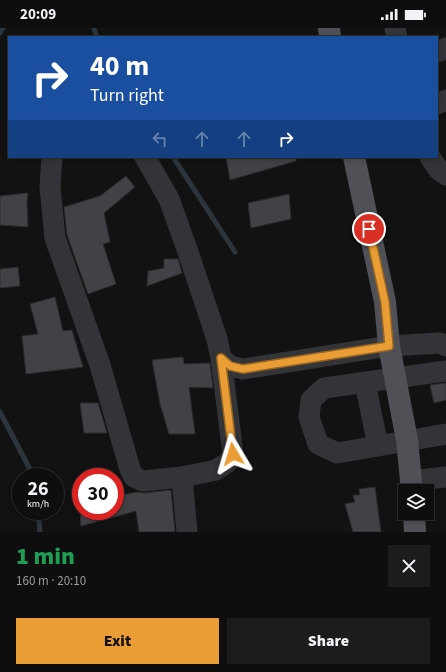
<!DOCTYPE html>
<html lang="en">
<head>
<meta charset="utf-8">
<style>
  :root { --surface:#0e0e0e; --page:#1c1c1c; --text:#f1f3f6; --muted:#9b9c9e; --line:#2e2e2e; --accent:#e99d34 }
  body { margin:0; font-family:"Source Sans 3",sans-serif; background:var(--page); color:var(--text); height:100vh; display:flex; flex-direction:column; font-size:15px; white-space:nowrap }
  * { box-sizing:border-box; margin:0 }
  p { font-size:13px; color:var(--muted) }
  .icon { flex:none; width:22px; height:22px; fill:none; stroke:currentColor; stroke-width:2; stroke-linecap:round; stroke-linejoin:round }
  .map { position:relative; height:504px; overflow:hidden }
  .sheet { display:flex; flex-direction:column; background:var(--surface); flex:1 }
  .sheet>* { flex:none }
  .banner { position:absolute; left:8px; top:8px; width:430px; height:122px; border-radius:0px; box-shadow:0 2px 6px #0003,0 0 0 1px var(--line); background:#1a4fa0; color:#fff; overflow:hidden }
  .controls { position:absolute; left:398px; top:456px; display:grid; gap:8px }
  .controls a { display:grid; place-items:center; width:36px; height:36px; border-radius:0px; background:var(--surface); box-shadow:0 2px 6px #0003,0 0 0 1px var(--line); font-size:20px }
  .speed { position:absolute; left:12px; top:440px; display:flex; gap:8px; font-size:20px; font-weight:700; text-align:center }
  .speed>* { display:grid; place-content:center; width:52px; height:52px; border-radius:50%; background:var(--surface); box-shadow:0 2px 6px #0003,0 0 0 1px var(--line); line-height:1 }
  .speed small { font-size:10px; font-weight:400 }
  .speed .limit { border:6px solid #d22; background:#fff; color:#111 }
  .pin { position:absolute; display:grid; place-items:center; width:34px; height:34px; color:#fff; margin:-17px; border:2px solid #fff; border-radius:50%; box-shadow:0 1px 4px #0007 }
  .me { position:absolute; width:44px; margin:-22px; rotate:353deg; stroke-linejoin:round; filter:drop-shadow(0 0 3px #0008) }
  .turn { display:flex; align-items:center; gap:14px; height:84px; padding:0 16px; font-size:18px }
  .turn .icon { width:52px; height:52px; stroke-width:2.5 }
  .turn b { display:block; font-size:28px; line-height:34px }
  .lanes { display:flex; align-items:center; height:38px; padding:0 16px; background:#0003; justify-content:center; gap:20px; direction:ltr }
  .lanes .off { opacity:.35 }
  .round { display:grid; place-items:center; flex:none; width:42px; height:42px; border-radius:0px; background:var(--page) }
  .overview { display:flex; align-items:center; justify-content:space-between; height:68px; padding:0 16px }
  h1 { font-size:24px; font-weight:800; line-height:30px; color:#1e9e55 }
  .action { display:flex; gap:8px; margin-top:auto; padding:8px 16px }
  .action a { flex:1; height:46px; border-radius:0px; background:var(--accent); color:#111; font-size:16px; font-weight:800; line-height:46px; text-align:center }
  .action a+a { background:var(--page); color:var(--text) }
  .status { display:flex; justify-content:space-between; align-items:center; height:28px; padding:0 20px; background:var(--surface); direction:ltr }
  .status svg { height:11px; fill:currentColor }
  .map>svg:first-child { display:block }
</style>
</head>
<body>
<div class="status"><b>20:09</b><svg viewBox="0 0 49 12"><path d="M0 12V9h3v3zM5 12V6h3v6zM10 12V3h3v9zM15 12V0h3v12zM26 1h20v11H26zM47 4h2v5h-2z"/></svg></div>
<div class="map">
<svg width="446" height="504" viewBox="0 0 446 504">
  <rect width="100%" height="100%" fill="#121213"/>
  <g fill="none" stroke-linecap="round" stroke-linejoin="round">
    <g stroke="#2c353b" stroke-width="5">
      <path d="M94,0L97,9"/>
      <path d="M0,5L3,0"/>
      <path d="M173,129L235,224"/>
      <path d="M0,384L34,449"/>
      <path d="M38,483L40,504"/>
    </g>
  </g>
  <g fill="#414246" stroke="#2c2c2f">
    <path d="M226,129H296V133L230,152Z"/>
    <path d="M126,148L135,159L104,185L110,214L103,216L116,256L88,266L67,207L64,179L100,168Z"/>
    <path d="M28,165L27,174L28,199L0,197V168Z"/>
    <path d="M289,166L291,191L251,200L248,175Z"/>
    <path d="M164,231H178L182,245L147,258L148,243L164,240Z"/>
    <path d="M18,239L20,258L0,260V241Z"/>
    <path d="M55,269L63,303L72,302L83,339L26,346L22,308L38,306L30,276Z"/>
    <path d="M183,329L184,336L210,335L213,360L189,359L195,406H169L160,376L152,332Z"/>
    <path d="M446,355V372L434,375L430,357Z"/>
    <path d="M80,375H98L107,405H84Z"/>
    <path d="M375,459L381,504H353L345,476L355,474L353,467H360L359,461Z"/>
    <path d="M171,462L175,504H139L136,483L81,498L80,483H115V468L138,464L144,465Z"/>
  </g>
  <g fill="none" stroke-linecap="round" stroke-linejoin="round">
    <g stroke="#333438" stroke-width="21">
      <path d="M395,0L397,9"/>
      <path d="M437,24L446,20"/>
      <path d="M437,76L446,72"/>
      <path d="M52,129L50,159L55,210L100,337L130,441L134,449L143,453L182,449L216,442L227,435L233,426L221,330L217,311L188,224L169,171L145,129"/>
      <path d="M430,129L438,141L446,147"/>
      <path d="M221,330L230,338L243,341L389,318L440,315L446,318"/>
      <path d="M446,343L324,360L311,372L309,389L318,416L337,425L446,406"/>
      <path d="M365,355L378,418"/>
      <path d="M182,449L187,504"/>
      <path d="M411,453L446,449"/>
    </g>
    <g stroke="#4f5157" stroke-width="22">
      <path d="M329,0L330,9"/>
      <path d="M354,129L385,274L389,318L407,412L412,463"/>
      <path d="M414,485L415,504"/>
    </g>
  </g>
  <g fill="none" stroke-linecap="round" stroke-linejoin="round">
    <defs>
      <path id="route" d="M233,426L221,330L230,338L243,341L389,318L385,274L369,201"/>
    </defs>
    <use href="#route" stroke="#976622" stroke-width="10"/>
    <use href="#route" stroke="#e99d34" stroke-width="7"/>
  </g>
</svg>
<div class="controls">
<a><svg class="icon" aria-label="layers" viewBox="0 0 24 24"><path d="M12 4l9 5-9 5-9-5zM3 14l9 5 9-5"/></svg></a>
</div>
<div class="speed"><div>26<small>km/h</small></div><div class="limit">30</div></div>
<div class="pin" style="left:369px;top:201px;background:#d93025"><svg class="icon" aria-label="arrive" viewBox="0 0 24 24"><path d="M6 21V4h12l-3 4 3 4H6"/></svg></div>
<svg class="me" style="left:233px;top:426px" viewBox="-20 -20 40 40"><path d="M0-17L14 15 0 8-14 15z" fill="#e99d34" stroke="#fff" stroke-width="4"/></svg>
<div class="banner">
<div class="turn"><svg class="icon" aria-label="right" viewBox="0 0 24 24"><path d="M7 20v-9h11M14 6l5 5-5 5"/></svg><div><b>40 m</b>Turn right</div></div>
<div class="lanes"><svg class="icon off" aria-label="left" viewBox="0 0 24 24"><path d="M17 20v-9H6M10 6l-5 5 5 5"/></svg><svg class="icon off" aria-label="ahead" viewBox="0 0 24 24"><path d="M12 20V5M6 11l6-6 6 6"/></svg><svg class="icon off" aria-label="ahead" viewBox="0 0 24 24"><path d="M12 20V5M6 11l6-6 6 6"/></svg><svg class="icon" aria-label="right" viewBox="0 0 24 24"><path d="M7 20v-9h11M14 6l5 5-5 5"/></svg></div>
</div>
</div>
<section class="sheet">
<div class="overview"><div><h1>1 min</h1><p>160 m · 20:10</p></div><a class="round"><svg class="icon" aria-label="close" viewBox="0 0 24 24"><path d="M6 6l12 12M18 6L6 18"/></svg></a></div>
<div class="action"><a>Exit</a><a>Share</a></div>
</section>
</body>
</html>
